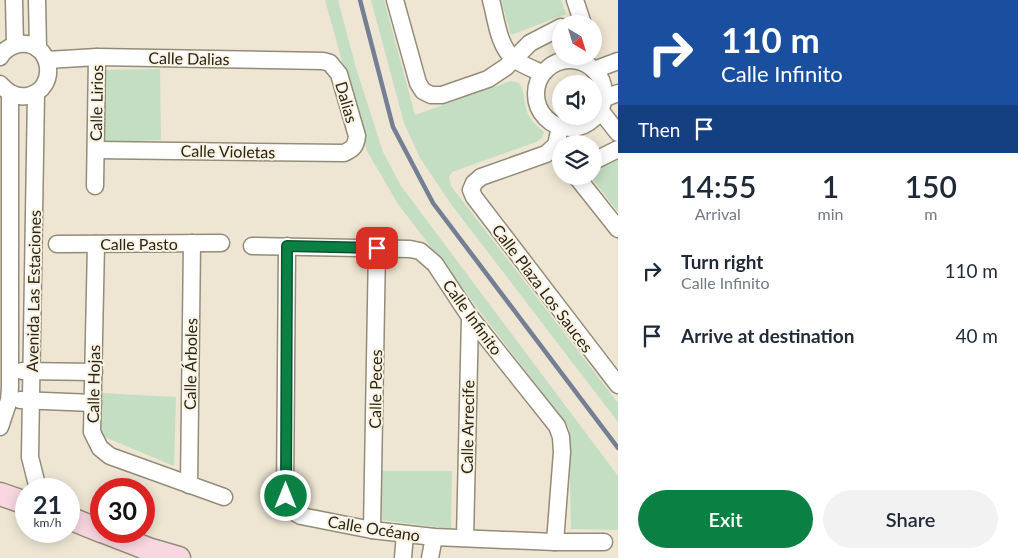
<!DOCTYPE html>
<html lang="en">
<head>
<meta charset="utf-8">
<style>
  :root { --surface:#fff; --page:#f2f2f3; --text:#1f2937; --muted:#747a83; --accent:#0b8043 }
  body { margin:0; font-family:Lato,sans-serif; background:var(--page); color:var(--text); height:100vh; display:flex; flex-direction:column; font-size:19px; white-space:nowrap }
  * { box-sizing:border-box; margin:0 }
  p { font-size:16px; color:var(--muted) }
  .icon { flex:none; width:28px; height:28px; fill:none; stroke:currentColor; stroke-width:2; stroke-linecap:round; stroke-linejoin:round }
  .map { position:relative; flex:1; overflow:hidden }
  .details { display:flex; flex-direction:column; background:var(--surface); width:400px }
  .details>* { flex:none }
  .guide { background:#1a4fa0; color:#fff; overflow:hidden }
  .needle { width:32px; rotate:142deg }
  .tools { position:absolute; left:552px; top:15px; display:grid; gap:10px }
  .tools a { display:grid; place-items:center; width:50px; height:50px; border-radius:50%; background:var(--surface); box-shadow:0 2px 12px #0003; font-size:25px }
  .speed { position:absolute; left:15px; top:478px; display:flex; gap:10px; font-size:25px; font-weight:700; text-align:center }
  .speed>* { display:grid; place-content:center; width:65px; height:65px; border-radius:50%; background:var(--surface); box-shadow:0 2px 12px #0003; line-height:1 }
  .speed small { font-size:12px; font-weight:400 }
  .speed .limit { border:8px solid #d22; background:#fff; color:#111 }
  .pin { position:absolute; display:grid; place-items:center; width:42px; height:42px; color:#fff; margin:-21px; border-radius:10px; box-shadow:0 2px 8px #0006 }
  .me { position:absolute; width:55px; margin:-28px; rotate:0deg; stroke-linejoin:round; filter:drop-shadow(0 0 4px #0008) }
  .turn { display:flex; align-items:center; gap:18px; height:105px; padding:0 20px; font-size:22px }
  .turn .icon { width:65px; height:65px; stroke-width:2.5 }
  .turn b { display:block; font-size:35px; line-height:42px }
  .then { display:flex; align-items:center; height:48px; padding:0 20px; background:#0003; gap:10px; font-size:19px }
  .eta { display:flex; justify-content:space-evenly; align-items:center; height:85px; text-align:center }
  .eta b { font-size:30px; font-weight:600; line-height:35px }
  .cta { display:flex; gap:10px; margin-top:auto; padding:10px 20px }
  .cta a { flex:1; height:58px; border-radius:30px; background:var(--accent); color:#fff; font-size:20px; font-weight:600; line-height:58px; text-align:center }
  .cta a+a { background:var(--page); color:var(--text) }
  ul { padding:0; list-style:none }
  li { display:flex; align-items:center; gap:15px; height:65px; padding:0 20px }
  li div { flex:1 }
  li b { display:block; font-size:19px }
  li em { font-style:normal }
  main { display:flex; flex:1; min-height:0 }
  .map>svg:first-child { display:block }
</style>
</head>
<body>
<main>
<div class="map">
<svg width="618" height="558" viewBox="0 0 618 558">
  <rect width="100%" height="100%" fill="#eee6d2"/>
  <g fill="#c3dec2">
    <path d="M325,0H338L356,68L383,152L401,186L618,476V530L571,529L569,428L398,204L367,151Z"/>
    <path d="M371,0H384L415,115L511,81L519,83C526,93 523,103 528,114C531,121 538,127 544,132L542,138L536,142L452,172L449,177L451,186L618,403V422L451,204L420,158L404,123Z"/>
    <path d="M501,0H561L566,14L511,35Z"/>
    <path d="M160,69L161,140L103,142L102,70Z"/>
    <path d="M618,156V212L590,176H594V169Z"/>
    <path d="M101,393L176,397L174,466L102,436Z"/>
    <path d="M382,471H452L451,529L382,520Z"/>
  </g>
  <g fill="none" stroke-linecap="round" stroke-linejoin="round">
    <path stroke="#747f94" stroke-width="4.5" d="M360,0L393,127L433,203L618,448"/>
    <defs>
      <g id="minor">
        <path d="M14,0L15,45"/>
        <path d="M37,0L38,49"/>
        <path d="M395,0L418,83L423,91L431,95H442L488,79L506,67L530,43L561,27"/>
        <path d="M491,0C496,18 498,46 514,59C522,65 533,69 542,73"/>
        <path d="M575,0L583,24"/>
        <path d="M0,57C4,50 10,46 19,44C52,39 60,90 27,96C16,98 7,92 0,84"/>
        <path d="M47,60L97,57L323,61L330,63L339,74L357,136C356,146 353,149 344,153L96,150"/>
        <circle cx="570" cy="94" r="34"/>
        <path d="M594,70L618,61"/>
        <path d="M36,93L30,457L38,489"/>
        <path d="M603,99L618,93"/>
        <path d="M600,110L618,133"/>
        <path d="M560,127L556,145L546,154L481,177L474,183L471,190L474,197L618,385"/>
        <path d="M594,161L618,149"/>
        <path d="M576,176L618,229"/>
        <path d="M95,186L97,57"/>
        <path d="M57,244L221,243"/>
        <path d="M96,244L92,432L100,448L110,456L224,497"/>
        <path d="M252,246L410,249L420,251L435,264L470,317L557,426L561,437L562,452L555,542"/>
        <path d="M287,246L285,496C288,507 291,511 301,516L372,530L434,537L555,542H604"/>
        <path d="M22,371L94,372"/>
        <path d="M20,400L93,403"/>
        <path d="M0,427L9,400L10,387V94"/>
        <path d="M189,485L192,243"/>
        <path d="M372,530L377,248"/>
        <path d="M465,538L470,317"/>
        <path d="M403,558L405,534"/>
        <path d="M430,558L434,537"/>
      </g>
      <g id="secondary">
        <path d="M0,494L26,503"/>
        <path d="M69,518L101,531"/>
        <path d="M102,531L148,549L179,558"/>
      </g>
    </defs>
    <use href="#minor" stroke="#938c79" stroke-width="19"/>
    <use href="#secondary" stroke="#938c79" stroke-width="25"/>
    <use href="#minor" stroke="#fff" stroke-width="16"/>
    <use href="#secondary" stroke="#f8d7e1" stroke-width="22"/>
  </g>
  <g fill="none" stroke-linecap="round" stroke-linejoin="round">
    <defs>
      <path id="route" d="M286,496L287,246L377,248"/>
    </defs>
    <use href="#route" stroke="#07532c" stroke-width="12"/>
    <use href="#route" stroke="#0b8043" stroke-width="9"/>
  </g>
  <g text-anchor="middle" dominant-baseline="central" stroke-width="4" stroke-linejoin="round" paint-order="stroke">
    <g font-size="16" fill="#28251e" stroke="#fbf3df">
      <text transform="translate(189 58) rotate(1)">Calle Dalias</text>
      <text transform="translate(347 102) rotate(74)">Dalias</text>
      <text transform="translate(96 103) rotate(-89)">Calle Lirios</text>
      <text transform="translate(228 151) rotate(1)">Calle Violetas</text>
      <text x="139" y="243">Calle Pasto</text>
      <text transform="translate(543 288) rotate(53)">Calle Plaza Los Sauces</text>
      <text transform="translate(33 291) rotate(-89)">Avenida Las Estaciones</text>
      <text transform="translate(473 317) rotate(54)">Calle Infinito</text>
      <text transform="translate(190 364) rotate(-89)">Calle Árboles</text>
      <text transform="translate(93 384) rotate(-89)">Calle Hojas</text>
      <text transform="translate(375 389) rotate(-89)">Calle Peces</text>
      <text transform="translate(467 427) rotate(-89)">Calle Arrecife</text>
      <text transform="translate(374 528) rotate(9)">Calle Océano</text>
    </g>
  </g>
</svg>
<div class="tools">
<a><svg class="needle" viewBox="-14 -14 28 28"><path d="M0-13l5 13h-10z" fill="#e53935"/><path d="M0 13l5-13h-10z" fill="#747a83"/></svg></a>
<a><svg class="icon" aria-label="sound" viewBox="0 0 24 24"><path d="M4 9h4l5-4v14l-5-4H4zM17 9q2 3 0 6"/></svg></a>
<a><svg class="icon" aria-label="layers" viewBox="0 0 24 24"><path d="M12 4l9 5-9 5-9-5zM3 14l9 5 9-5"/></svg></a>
</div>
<div class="speed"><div>21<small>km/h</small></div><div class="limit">30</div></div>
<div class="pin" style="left:377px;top:248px;background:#d93025"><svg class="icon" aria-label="arrive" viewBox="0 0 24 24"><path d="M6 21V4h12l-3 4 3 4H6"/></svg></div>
<svg class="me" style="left:286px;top:496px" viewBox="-20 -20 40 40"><circle r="17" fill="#0b8043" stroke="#fff" stroke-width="3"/><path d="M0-11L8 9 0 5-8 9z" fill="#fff"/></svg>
</div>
<section class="details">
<div class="guide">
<div class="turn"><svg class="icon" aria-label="right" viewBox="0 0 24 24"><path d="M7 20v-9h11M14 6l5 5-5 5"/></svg><div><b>110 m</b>Calle Infinito</div></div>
<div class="then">Then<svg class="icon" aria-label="arrive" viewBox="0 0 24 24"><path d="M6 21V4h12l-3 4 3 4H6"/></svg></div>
</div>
<div class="eta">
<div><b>14:55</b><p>Arrival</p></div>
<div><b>1</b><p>min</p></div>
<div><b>150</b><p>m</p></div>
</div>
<ul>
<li><svg class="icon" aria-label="right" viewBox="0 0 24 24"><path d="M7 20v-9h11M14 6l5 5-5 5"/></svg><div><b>Turn right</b><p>Calle Infinito</p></div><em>110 m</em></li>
<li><svg class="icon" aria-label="arrive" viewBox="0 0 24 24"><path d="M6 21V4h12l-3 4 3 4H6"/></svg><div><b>Arrive at destination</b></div><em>40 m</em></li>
</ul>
<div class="cta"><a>Exit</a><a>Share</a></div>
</section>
</main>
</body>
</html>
